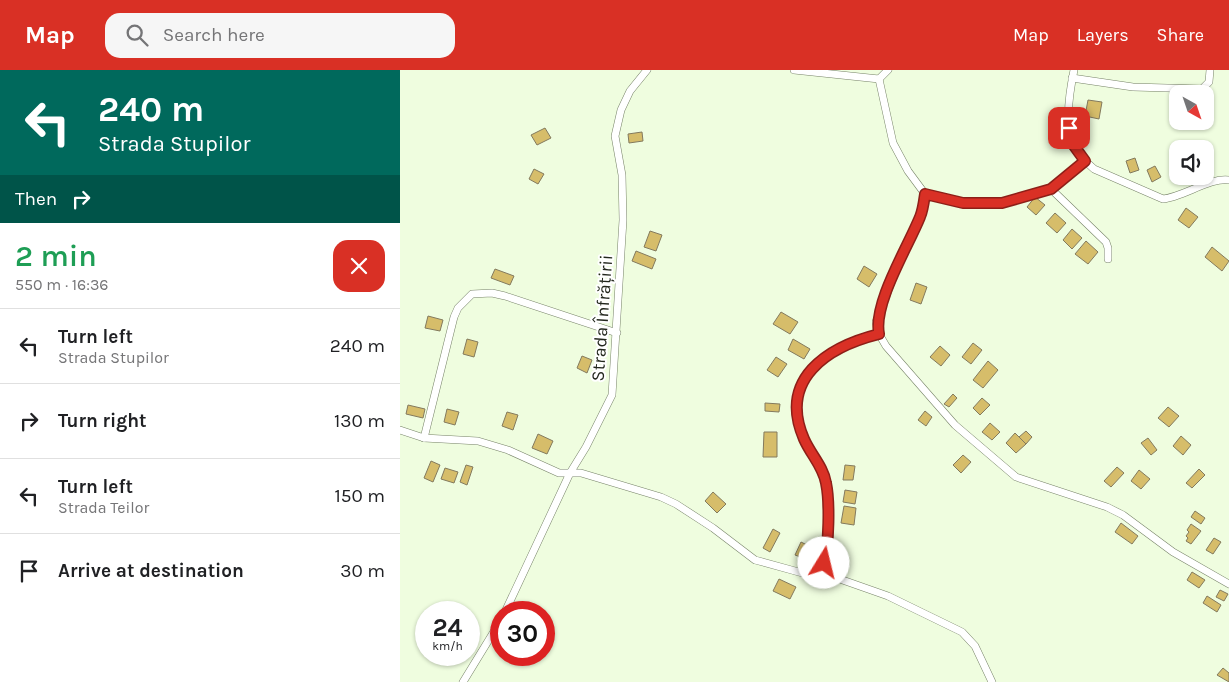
<!DOCTYPE html>
<html lang="en">
<head>
<meta charset="utf-8">
<style>
  :root { --surface:#fff; --page:#f6f6f6; --text:#202124; --muted:#757577; --line:#e0e0e0; --accent:#d93025 }
  body { margin:0; font-family:Karla,sans-serif; background:var(--page); color:var(--text); height:100vh; display:flex; flex-direction:column; font-size:19px; white-space:nowrap }
  * { box-sizing:border-box; margin:0 }
  p { font-size:16px; color:var(--muted) }
  .icon { flex:none; width:28px; height:28px; fill:none; stroke:currentColor; stroke-width:2; stroke-linecap:round; stroke-linejoin:round }
  .map { position:relative; flex:1; overflow:hidden }
  .details { display:flex; flex-direction:column; background:var(--surface); width:400px }
  .details>* { flex:none }
  .banner { background:#00695c; color:#fff; overflow:hidden }
  .needle { width:32px; rotate:140deg }
  .buttons { position:absolute; left:769px; top:15px; display:grid; gap:10px }
  .buttons a { display:grid; place-items:center; width:45px; height:45px; border-radius:10px; background:var(--surface); box-shadow:0 1px 4px #0004; font-size:25px }
  .speed { position:absolute; left:15px; top:531px; display:flex; gap:10px; font-size:25px; font-weight:700; text-align:center }
  .speed>* { display:grid; place-content:center; width:65px; height:65px; border-radius:50%; background:var(--surface); box-shadow:0 1px 4px #0004; line-height:1 }
  .speed small { font-size:12px; font-weight:400 }
  .speed .limit { border:8px solid #d22; background:#fff; color:#111 }
  .pin { position:absolute; display:grid; place-items:center; width:42px; height:42px; color:#fff; margin:-21px; border-radius:10px; box-shadow:0 2px 8px #0006 }
  .me { position:absolute; width:55px; margin:-28px; rotate:9deg; stroke-linejoin:round; filter:drop-shadow(0 0 4px #0008) }
  .turn { display:flex; align-items:center; gap:18px; height:105px; padding:0 15px; font-size:22px }
  .turn .icon { width:65px; height:65px; stroke-width:2.5 }
  .turn b { display:block; font-size:35px; line-height:42px }
  .then { display:flex; align-items:center; height:48px; padding:0 15px; background:#0003; gap:10px; font-size:19px }
  .round { display:grid; place-items:center; flex:none; width:52px; height:52px; border-radius:15px; background:var(--page) }
  .headline { display:flex; align-items:center; justify-content:space-between; height:85px; padding:0 15px }
  h1 { font-size:30px; font-weight:600; line-height:38px; color:#1e9e55 }
  ul { padding:0; list-style:none }
  li { display:flex; align-items:center; gap:15px; height:75px; padding:0 15px; border-top:1px solid var(--line) }
  li div { flex:1 }
  li b { display:block; font-size:19px }
  li em { font-style:normal }
  header { display:flex; align-items:center; gap:30px; box-sizing:border-box; height:70px; padding:0 25px; background:var(--accent); color:#fff }
  header strong { font-size:24px }
  nav { display:flex; gap:28px; margin-inline-start:auto; font-size:18px }
  .search { width:350px; height:45px; background:var(--page); display:flex; align-items:center; gap:12px; box-sizing:border-box; padding:0 18px; border-radius:15px; color:var(--muted); font-size:19px }
  main { display:flex; flex:1; min-height:0 }
  .map>svg:first-child { display:block }
</style>
</head>
<body>
<header>
<strong>Map</strong>
<div class="search"><svg class="icon" aria-label="search" viewBox="0 0 24 24"><circle cx="10" cy="10" r="6"/><path d="M15 15l6 6"/></svg>Search here</div>
<nav><a>Map</a><a>Layers</a><a>Share</a></nav>
</header>
<main>
<section class="details">
<div class="banner">
<div class="turn"><svg class="icon" aria-label="left" viewBox="0 0 24 24"><path d="M17 20v-9H6M10 6l-5 5 5 5"/></svg><div><b>240 m</b>Strada Stupilor</div></div>
<div class="then">Then<svg class="icon" aria-label="right" viewBox="0 0 24 24"><path d="M7 20v-9h11M14 6l5 5-5 5"/></svg></div>
</div>
<div class="headline"><div><h1>2 min</h1><p>550 m · 16:36</p></div><a class="round" style="background:#d93025;color:#fff"><svg class="icon" aria-label="close" viewBox="0 0 24 24"><path d="M6 6l12 12M18 6L6 18"/></svg></a></div>
<ul>
<li><svg class="icon" aria-label="left" viewBox="0 0 24 24"><path d="M17 20v-9H6M10 6l-5 5 5 5"/></svg><div><b>Turn left</b><p>Strada Stupilor</p></div><em>240 m</em></li>
<li><svg class="icon" aria-label="right" viewBox="0 0 24 24"><path d="M7 20v-9h11M14 6l5 5-5 5"/></svg><div><b>Turn right</b></div><em>130 m</em></li>
<li><svg class="icon" aria-label="left" viewBox="0 0 24 24"><path d="M17 20v-9H6M10 6l-5 5 5 5"/></svg><div><b>Turn left</b><p>Strada Teilor</p></div><em>150 m</em></li>
<li><svg class="icon" aria-label="arrive" viewBox="0 0 24 24"><path d="M6 21V4h12l-3 4 3 4H6"/></svg><div><b>Arrive at destination</b></div><em>30 m</em></li>
</ul>
</section>
<div class="map">
<svg width="829" height="612" viewBox="0 0 829 612">
  <rect width="100%" height="100%" fill="#effddf"/>
  <g fill="#d6bd6a" stroke="#837a5e">
    <path d="M688,30L702,32L699,49L685,46Z"/>
    <path d="M145,58L151,68L137,75L131,65Z"/>
    <path d="M242,62L243,71L229,73L228,64Z"/>
    <path d="M735,88L739,100L730,103L726,91Z"/>
    <path d="M755,96L761,107L752,112L747,100Z"/>
    <path d="M134,99L144,104L138,114L129,109Z"/>
    <path d="M635,127L645,135L636,145L627,137Z"/>
    <path d="M786,138L798,147L789,158L778,150Z"/>
    <path d="M655,143L666,153L657,163L646,153Z"/>
    <path d="M672,159L682,168L672,179L663,170Z"/>
    <path d="M250,161L262,165L256,181L244,177Z"/>
    <path d="M686,171L698,182L688,194L675,184Z"/>
    <path d="M812,177L829,191L822,201L805,187Z"/>
    <path d="M236,181L256,189L252,199L232,191Z"/>
    <path d="M464,196L477,204L469,217L457,209Z"/>
    <path d="M95,199L114,206L110,215L91,208Z"/>
    <path d="M516,213L527,217L521,234L510,230Z"/>
    <path d="M381,242L398,252L390,264L373,254Z"/>
    <path d="M28,246L43,250L40,261L25,258Z"/>
    <path d="M67,269L78,272L74,287L63,284Z"/>
    <path d="M393,269L410,279L404,289L388,280Z"/>
    <path d="M573,273L582,280L571,294L562,287Z"/>
    <path d="M540,276L550,285L541,296L530,287Z"/>
    <path d="M182,286L192,290L187,303L177,298Z"/>
    <path d="M376,287L387,294L378,307L367,300Z"/>
    <path d="M588,291L598,300L583,318L573,310Z"/>
    <path d="M553,324L557,328L549,337L544,334Z"/>
    <path d="M582,328L590,335L580,345L573,338Z"/>
    <path d="M365,333L380,334L379,342L365,341Z"/>
    <path d="M8,335L25,339L23,348L6,344Z"/>
    <path d="M768,337L779,346L769,357L758,348Z"/>
    <path d="M47,339L59,342L55,355L44,352Z"/>
    <path d="M525,341L532,347L526,356L518,350Z"/>
    <path d="M107,342L118,345L113,360L102,356Z"/>
    <path d="M590,353L600,362L592,370L582,362Z"/>
    <path d="M626,361L632,367L626,374L619,367Z"/>
    <path d="M364,362H377V387H363Z"/>
    <path d="M615,363L626,374L616,383L606,373Z"/>
    <path d="M138,364L153,371L147,384L132,378Z"/>
    <path d="M781,366L791,375L783,385L773,376Z"/>
    <path d="M748,368L757,380L751,385L741,373Z"/>
    <path d="M563,385L571,392L561,403L553,395Z"/>
    <path d="M31,391L40,395L33,412L24,408Z"/>
    <path d="M66,395L73,397L67,415L60,412Z"/>
    <path d="M445,395L455,396L453,410H443Z"/>
    <path d="M717,397L724,403L711,417L704,411Z"/>
    <path d="M45,398L58,402L54,413L41,409Z"/>
    <path d="M799,399L805,405L792,418L786,413Z"/>
    <path d="M739,400L750,409L741,419L731,411Z"/>
    <path d="M445,420L457,422L455,434L443,432Z"/>
    <path d="M313,422L326,434L317,443L305,431Z"/>
    <path d="M444,436L456,438L454,455L441,453Z"/>
    <path d="M795,441L805,448L801,454L791,447Z"/>
    <path d="M721,453L738,466L732,474L715,462Z"/>
    <path d="M791,454L801,461L791,474L786,471L788,468L786,466L789,462L787,460Z"/>
    <path d="M373,459L380,463L370,482L363,478Z"/>
    <path d="M814,468L821,472L813,484L806,480Z"/>
    <path d="M401,472L409,476L403,488L395,485Z"/>
    <path d="M792,502L805,510L799,518L787,510Z"/>
    <path d="M379,509L396,517L390,529L373,521Z"/>
    <path d="M820,520L828,524L824,531L816,527Z"/>
    <path d="M807,526L821,535L817,542L803,533Z"/>
    <path d="M823,598L829,603V612L817,605Z"/>
  </g>
  <g fill="none" stroke-linecap="round" stroke-linejoin="round">
    <defs>
      <path id="lane" d="M526,124L563,133H602L651,119L684,91"/>
      <g id="street">
        <path d="M394,0L479,9"/>
        <path d="M674,0C666,39 662,72 694,99L763,129C783,127 811,107 829,110"/>
        <path d="M672,8L733,17L802,19L809,12L810,0"/>
        <path d="M479,9L493,73L508,101L525,124L521,145L498,195L476,252L479,264L486,276L555,355L616,407L707,437L723,445L773,482L829,514"/>
        <path d="M479,9L488,0"/>
        <path d="M651,119L706,172L708,178V189"/>
        <path d="M0,360L24,368L78,371L108,380L159,403H181L261,427L276,434L313,458L355,490L406,504L434,507L488,526L562,562L575,576L592,612"/>
        <path d="M24,368L54,247L58,238L72,224L92,223L105,226L217,263"/>
        <path d="M421,504C428,478 428,467 427,440C426,432 428,422 426,414C424,396 411,385 405,370C377,308 427,277 479,264"/>
        <path d="M105,542L170,403L186,377L212,325L223,150L222,105L215,66L221,40L230,21L247,0"/>
        <path d="M63,612L101,550"/>
      </g>
    </defs>
    <use href="#lane" stroke="#778368" stroke-width="4.5"/>
    <use href="#street" stroke="#778368" stroke-width="8"/>
    <use href="#lane" stroke="#fff" stroke-width="3"/>
    <use href="#street" stroke="#fff" stroke-width="7"/>
  </g>
  <g fill="none" stroke-linecap="round" stroke-linejoin="round">
    <defs>
      <path id="route" d="M424,493C429,474 430,432 426,413C423,396 411,385 404,369C378,309 427,277 479,264C473,233 508,177 520,147C523,140 524,131 525,124L563,133H602L651,119L685,91L672,73L669,58"/>
    </defs>
    <use href="#route" stroke="#8d1f18" stroke-width="12"/>
    <use href="#route" stroke="#d93025" stroke-width="9"/>
  </g>
  <g text-anchor="middle" dominant-baseline="central" stroke-width="4" stroke-linejoin="round" paint-order="stroke">
    <g font-size="18" fill="#22271c" stroke="#fff">
      <text transform="translate(202 248) rotate(-86)">Strada Înfrățirii</text>
    </g>
  </g>
</svg>
<div class="buttons">
<a><svg class="needle" viewBox="-14 -14 28 28"><path d="M0-13l5 13h-10z" fill="#e53935"/><path d="M0 13l5-13h-10z" fill="#757577"/></svg></a>
<a><svg class="icon" aria-label="sound" viewBox="0 0 24 24"><path d="M4 9h4l5-4v14l-5-4H4zM17 9q2 3 0 6"/></svg></a>
</div>
<div class="speed"><div>24<small>km/h</small></div><div class="limit">30</div></div>
<div class="pin" style="left:669px;top:58px;background:#d93025"><svg class="icon" aria-label="arrive" viewBox="0 0 24 24"><path d="M6 21V4h12l-3 4 3 4H6"/></svg></div>
<svg class="me" style="left:424px;top:493px" viewBox="-20 -20 40 40"><circle r="19" fill="#fff"/><path d="M0-13L10 11 0 6-10 11z" fill="#d93025"/></svg>
</div>
</main>
</body>
</html>
